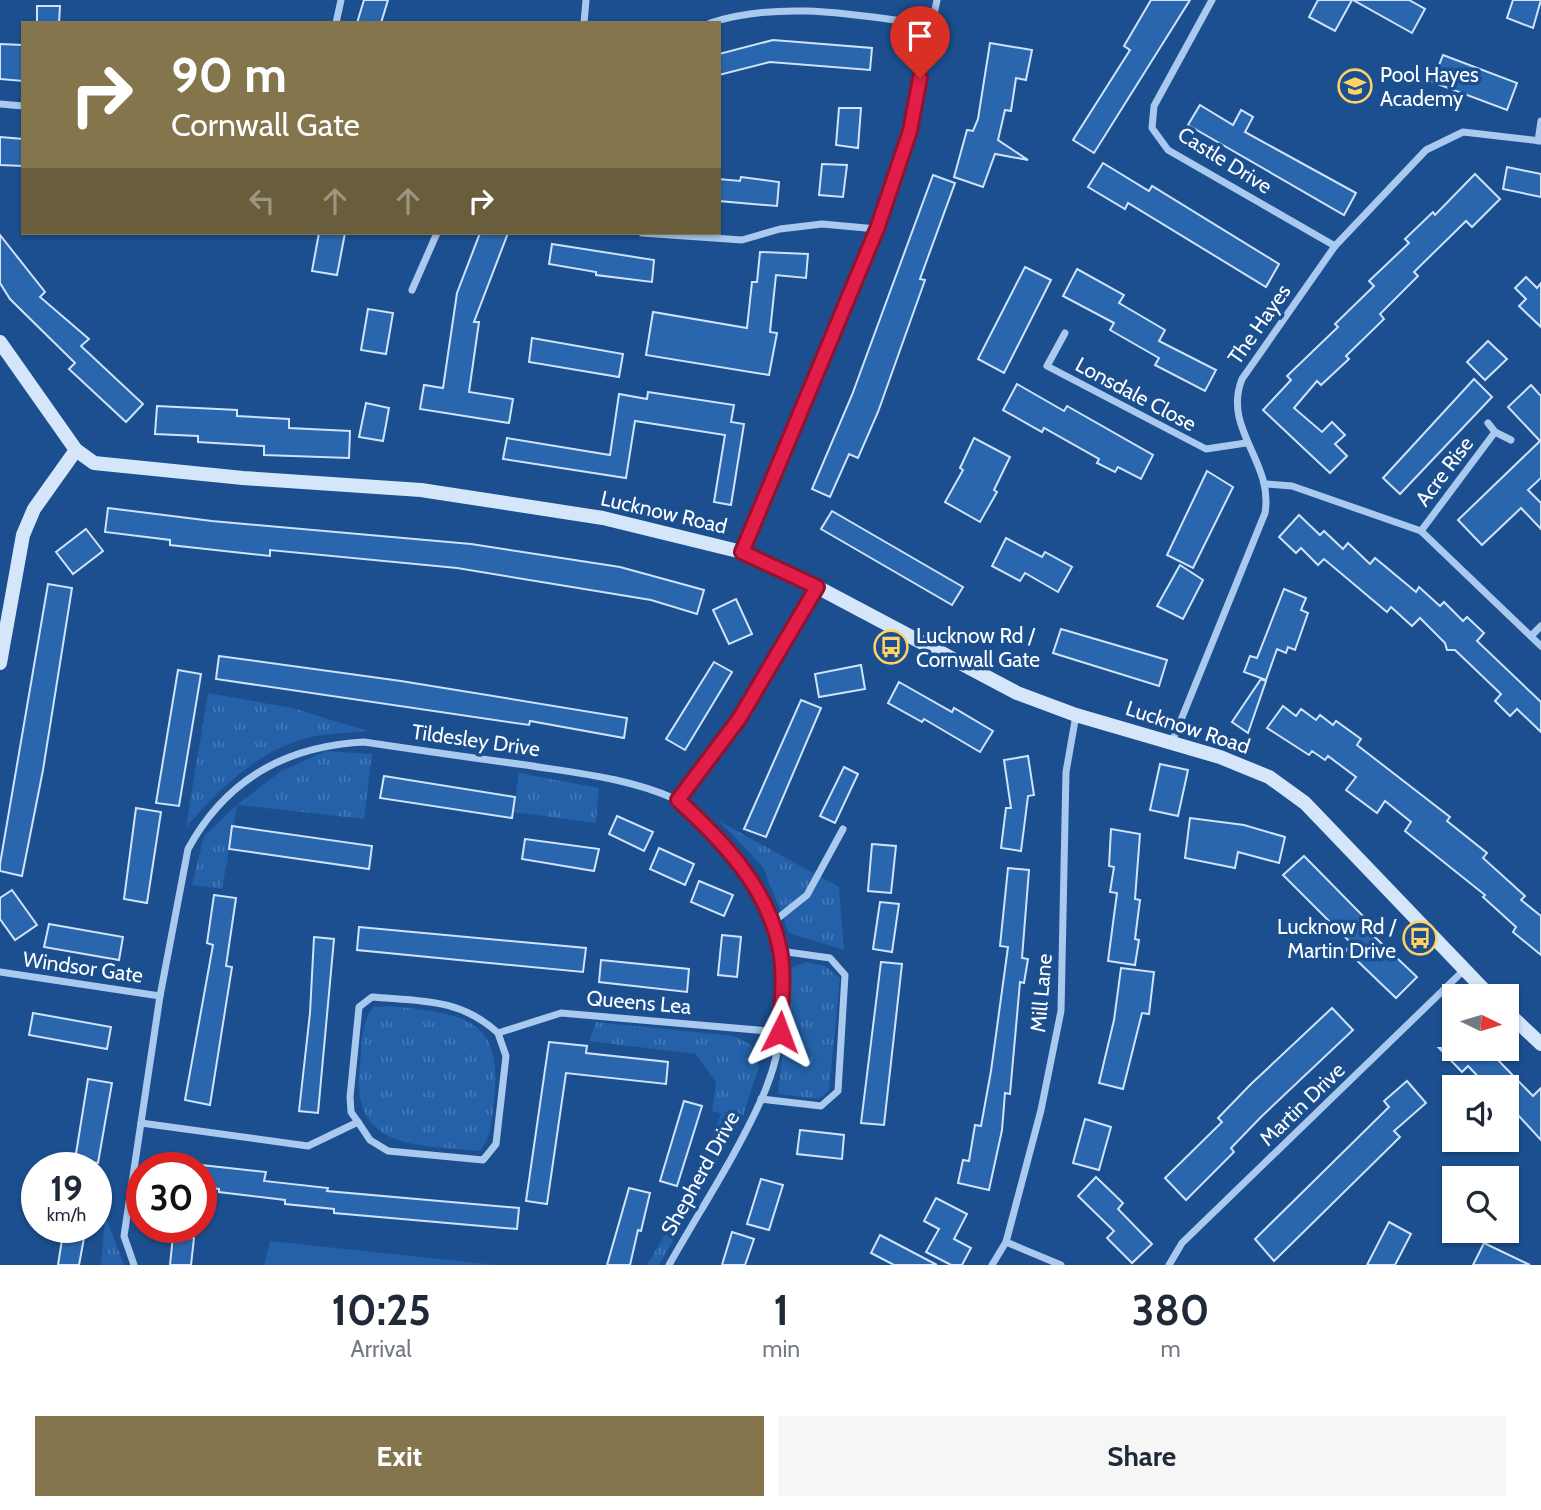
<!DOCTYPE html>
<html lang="en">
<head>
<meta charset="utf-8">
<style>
  :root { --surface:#fff; --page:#f6f6f7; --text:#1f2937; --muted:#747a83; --accent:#84754c }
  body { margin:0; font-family:Cabin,sans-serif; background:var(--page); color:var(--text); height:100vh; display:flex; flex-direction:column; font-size:26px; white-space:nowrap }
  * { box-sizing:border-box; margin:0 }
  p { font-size:23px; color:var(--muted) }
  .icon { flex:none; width:38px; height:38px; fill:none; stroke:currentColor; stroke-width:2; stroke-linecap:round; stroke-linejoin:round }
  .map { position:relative; height:1265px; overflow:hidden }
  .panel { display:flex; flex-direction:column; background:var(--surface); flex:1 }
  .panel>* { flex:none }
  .guide { position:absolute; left:21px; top:21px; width:700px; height:214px; border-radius:0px; box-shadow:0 2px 5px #0004; background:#84754c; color:#fff; overflow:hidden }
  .needle { width:46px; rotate:95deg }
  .tools { position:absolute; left:1442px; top:984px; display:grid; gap:14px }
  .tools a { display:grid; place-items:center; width:77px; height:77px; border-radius:0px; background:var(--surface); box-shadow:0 2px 5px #0004; font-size:35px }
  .speed { position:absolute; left:21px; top:1152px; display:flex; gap:14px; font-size:35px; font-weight:700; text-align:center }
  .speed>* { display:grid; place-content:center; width:91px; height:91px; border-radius:50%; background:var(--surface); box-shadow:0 2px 5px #0004; line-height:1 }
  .speed small { font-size:18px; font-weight:400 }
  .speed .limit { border:10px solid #d22; background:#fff; color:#111 }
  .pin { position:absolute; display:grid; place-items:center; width:60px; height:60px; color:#fff; margin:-72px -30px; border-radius:50% 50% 50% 0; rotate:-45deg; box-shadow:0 0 7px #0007 }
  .pin .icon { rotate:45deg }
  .me { position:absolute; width:77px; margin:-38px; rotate:3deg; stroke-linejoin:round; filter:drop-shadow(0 0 5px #0008) }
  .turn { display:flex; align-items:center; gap:24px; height:147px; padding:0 35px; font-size:32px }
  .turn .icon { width:91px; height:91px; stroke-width:2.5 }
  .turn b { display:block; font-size:49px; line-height:60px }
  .lanes { display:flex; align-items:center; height:66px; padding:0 35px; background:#0003; justify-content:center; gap:35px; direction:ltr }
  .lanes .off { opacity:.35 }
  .eta { display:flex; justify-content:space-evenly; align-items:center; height:119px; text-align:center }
  .eta b { font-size:42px; font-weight:700; line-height:49px }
  .button { display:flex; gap:14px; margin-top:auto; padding:14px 35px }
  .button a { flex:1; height:80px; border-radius:0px; background:var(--accent); color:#fff; font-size:28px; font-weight:700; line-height:80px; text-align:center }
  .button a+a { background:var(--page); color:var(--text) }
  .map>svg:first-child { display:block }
</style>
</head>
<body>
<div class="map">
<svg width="1541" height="1265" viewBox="0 0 1541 1265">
  <defs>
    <pattern id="grass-tufts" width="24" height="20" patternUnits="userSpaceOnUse" patternTransform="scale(1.75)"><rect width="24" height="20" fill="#2461a8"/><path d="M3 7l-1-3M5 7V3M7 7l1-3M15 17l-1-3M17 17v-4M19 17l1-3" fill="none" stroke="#4579b5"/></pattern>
  </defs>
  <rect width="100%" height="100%" fill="#1b4f8f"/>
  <g fill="url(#grass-tufts)">
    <path d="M208,693L292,708L368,731C349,733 327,733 308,738C258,750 220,789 186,827Z"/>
    <path d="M326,751L372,754L364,819L237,805L222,889L192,885L204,836L237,805L281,771Z"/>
    <path d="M519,773L599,788L596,823L513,812Z"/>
    <path d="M719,821L839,887L844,950L789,933L763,867Z"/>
    <path d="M806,962L825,966L840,978L829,1091L819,1099L778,1094L792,967Z"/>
    <path d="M391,1006C459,1014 504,1014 494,1100C492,1119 492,1136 480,1151C416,1144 349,1151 360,1064C362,1044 361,1023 373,1007Z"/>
    <path d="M596,1022L734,1036L753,1046L759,1066L742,1119L659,1265H647L694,1186L721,1114L712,1111L716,1083L696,1054L589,1041Z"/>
    <path d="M105,1215L124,1265H101Z"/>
  </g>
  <path fill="#2461a8" d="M270,1241L497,1265H264Z"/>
  <g fill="#2a66ad" stroke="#cfe3fa" stroke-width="2">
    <path d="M364,0H388L381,23H357Z"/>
    <path d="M1151,0H1190L1094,153L1073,140L1130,50L1124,46Z"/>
    <path d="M1318,0H1352L1335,31L1309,17Z"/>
    <path d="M1353,0H1409L1425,9L1412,33Z"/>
    <path d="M1513,0H1541L1533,28L1507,18Z"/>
    <path d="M37,6H60L59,23H37Z"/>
    <path d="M773,40L872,48L870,70L770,62L719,75V54Z"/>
    <path d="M990,43L1032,50L1026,80L1016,78L1011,111L1005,110L998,140L1028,160L995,154L983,187L954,177L967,130L973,131L978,119Z"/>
    <path d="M0,44L23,45V81L0,79Z"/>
    <path d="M1443,55L1517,83L1507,110L1432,82Z"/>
    <path d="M1200,105L1233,125L1241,110L1253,117L1245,132L1356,193L1344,215L1188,125Z"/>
    <path d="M839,108H861L858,148L836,145Z"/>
    <path d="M0,137L23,139V166L0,165Z"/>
    <path d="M1103,163L1149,191L1152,186L1279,264L1266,287L1128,203L1125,209L1088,187Z"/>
    <path d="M822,164L847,165L843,197L819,195Z"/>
    <path d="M1507,167L1541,174V197L1503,189Z"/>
    <path d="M1475,174L1500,199L1472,227L1466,221L1414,272L1418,276L1380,314L1384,319L1346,356L1349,359L1321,385L1317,381L1294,408L1322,432L1332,422L1345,435L1335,444L1347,456L1330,473L1263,410L1291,380L1287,376L1338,327L1335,324L1374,286L1369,281L1409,243L1405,239L1433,212L1435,215Z"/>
    <path d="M933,175L955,183L920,279L925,280L878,412L858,458L849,454L830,497L812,489L852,395Z"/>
    <path d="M741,177L779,182L777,206L719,201V179L740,181Z"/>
    <path d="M319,233H345L337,275L312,271Z"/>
    <path d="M480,233H508L474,322H479L469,392L513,399L509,423L420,409L424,385L443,388L457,293Z"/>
    <path d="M0,235L45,292L40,297L89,339L81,346L143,404L126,422L69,369L75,363L10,299L0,283Z"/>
    <path d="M552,244L654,260L652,282L596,275V272L549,264Z"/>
    <path d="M760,252L808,254L806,278L776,275L770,332L777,333L769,375L646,355L653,312L747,328L752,282H757Z"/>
    <path d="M1025,267L1051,280L1004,373L978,359Z"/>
    <path d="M1077,269L1124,295L1119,303L1165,330L1159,341L1216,370L1205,391L1155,365L1159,358L1110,330L1114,323L1063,296Z"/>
    <path d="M1526,277L1537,288L1541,283V327L1519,306L1526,299L1515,288Z"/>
    <path d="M368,309L393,313L386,354L361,350Z"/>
    <path d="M532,338L623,354L619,377L529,362Z"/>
    <path d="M1488,341L1507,359L1485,380L1467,362Z"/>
    <path d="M1474,379L1492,397L1400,494L1383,478Z"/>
    <path d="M1017,384L1064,411L1067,406L1153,455L1141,479L1118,467L1115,472L1097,463L1099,459L1044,428L1042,432L1003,410Z"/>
    <path d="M1531,385L1541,396V478L1528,490L1541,503V529L1521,508L1482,545L1458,520L1540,441L1508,407Z"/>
    <path d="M648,392L734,405L731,422L744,424L731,505L714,502L725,435L635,421L626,478L503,459L507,438L610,455L619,394L647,399Z"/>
    <path d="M366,403L389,408L383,441L359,437Z"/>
    <path d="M157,406L237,410V416L289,419V428L350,431L349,458L264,455V446L198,442V436L155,434Z"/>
    <path d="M974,438L1010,457L994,490L997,492L980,522L945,502L963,470L960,468Z"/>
    <path d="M1207,471L1233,487L1193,568L1167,555Z"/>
    <path d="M108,508L212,521L471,544L620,567L704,590L697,614L651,600L457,568L270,550V556L170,545V540L105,532Z"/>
    <path d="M832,511L963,587L952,605L821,529Z"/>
    <path d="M1299,515L1320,535L1324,531L1343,549L1348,543L1370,564L1375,558L1416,592L1419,587L1440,606L1444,602L1463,621L1467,617L1484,633L1477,641L1541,702V732L1517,709L1510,716L1495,701L1501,694L1455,650H1447L1445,643L1420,618L1412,626L1391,607L1387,612L1324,559L1318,565L1301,548L1296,553L1279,537Z"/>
    <path d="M86,529L103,551L73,574L56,552Z"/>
    <path d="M1006,538L1042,557L1045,552L1072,567L1058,592L1025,573L1020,581L992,566Z"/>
    <path d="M1180,565L1203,580L1183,619L1157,606Z"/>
    <path d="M48,584L72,588L43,770L22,876L0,871V864Z"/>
    <path d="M1284,589L1306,598L1301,610L1308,613L1295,650L1288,647L1286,653L1277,649L1266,680L1244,672L1250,656L1257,658Z"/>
    <path d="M736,599L752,634L729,644L713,610Z"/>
    <path d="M1061,629L1167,660L1159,686L1053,653Z"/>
    <path d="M219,656L401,681L627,718L624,738L530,721L529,725L216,679Z"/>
    <path d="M714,662L732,672L685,750L666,739Z"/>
    <path d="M861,665L865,689L819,697L815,674Z"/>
    <path d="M178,670L201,674L179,806L156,803Z"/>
    <path d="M1261,679L1266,681L1248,733L1232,722Z"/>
    <path d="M899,682L952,712L954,708L993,731L980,752L924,719L922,722L888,703Z"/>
    <path d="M801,700L821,708L766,837L744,829Z"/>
    <path d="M1283,706L1296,716L1301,709L1316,720L1320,715L1333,725L1336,721L1361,739L1357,745L1450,817L1447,821L1487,853L1483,858L1525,896L1521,900L1541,916V955L1513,932L1516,927L1483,897L1485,895L1405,831L1411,822L1385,801L1377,813L1346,790L1356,777L1328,756L1325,760L1312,751L1309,755L1267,728Z"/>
    <path d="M1028,756L1034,795L1028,796L1021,851L1001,848L1006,808H1011L1004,760Z"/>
    <path d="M1160,764L1188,770L1178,816L1150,810Z"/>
    <path d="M844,767L858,774L835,823L820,816Z"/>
    <path d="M384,776L515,797L512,818L380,798Z"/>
    <path d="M136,808L161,812L147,903L124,899Z"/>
    <path d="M617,816L653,832L644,851L609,834Z"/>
    <path d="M1190,818L1244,825L1285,837L1279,863L1238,852L1235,868L1185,858Z"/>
    <path d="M232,826L372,846L369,869L229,849Z"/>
    <path d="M1111,829L1140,834L1135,899L1140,900L1135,939L1139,940L1135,965L1108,961L1117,893L1110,892L1114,867L1109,866Z"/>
    <path d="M525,839L599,849L594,871L522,859Z"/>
    <path d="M872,844L896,846L891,893L868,891Z"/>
    <path d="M659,848L694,864L685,885L650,869Z"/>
    <path d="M1304,856L1364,917L1359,922L1417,977L1396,998L1346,950L1352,944L1283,875Z"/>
    <path d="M1008,868L1029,870L1022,958L1028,959L1024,983L1020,982L1010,1094L1005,1093L1002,1130L989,1190L958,1183L963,1160L969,1161L975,1125L981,1126L991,1071L1008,947L1000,946Z"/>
    <path d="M699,881L733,895L724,916L691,902Z"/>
    <path d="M12,890L37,925L15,940L0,919V898Z"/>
    <path d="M214,895L236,898L226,966L232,967L210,1105L185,1100L213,945L207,943Z"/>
    <path d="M880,902L899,904L892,952L873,949Z"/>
    <path d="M49,924L123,937L119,960L44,947Z"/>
    <path d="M359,927L586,948L583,972L357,950Z"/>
    <path d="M722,935L741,937L737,977L718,975Z"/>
    <path d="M314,937L334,939L318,1113L299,1111L310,1013Z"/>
    <path d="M601,960L689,969L687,992L599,982Z"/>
    <path d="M881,962L902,964L884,1125L861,1123Z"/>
    <path d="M1121,968L1154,972L1149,1014L1142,1013L1123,1089L1099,1083L1114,1020Z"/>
    <path d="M1332,1008L1353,1030L1261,1117L1231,1148L1234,1152L1186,1200L1165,1178L1222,1122L1218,1118L1251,1084Z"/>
    <path d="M33,1013L111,1027L107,1049L29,1035Z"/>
    <path d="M549,1042L587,1046L586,1053L668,1062L666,1084L566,1073L547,1204L526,1201Z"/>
    <path d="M1439,1048H1480L1492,1060L1495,1057L1533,1096L1541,1088V1140L1507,1103V1087H1488L1468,1066L1462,1072Z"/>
    <path d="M88,1079L112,1083L98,1163L75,1160Z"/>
    <path d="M1407,1081L1426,1103L1394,1131L1400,1137L1274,1261L1255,1239L1389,1107L1384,1101Z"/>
    <path d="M684,1101L702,1106L677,1186L660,1181Z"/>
    <path d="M1085,1119L1111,1127L1099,1170L1073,1163Z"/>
    <path d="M800,1130L844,1135L842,1159L797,1154Z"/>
    <path d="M201,1165L266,1172L264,1181L328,1188L327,1191L519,1208L517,1229L334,1213V1209L285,1204V1200L219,1192V1189L201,1187Z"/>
    <path d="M1096,1177L1123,1203L1118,1209L1152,1244L1132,1263L1107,1238L1114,1231L1078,1196Z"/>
    <path d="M761,1179L783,1185L769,1230L747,1224Z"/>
    <path d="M629,1188L650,1193L641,1231L638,1230L630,1265H607Z"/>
    <path d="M936,1198L967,1214L954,1239L971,1248L962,1265H951L926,1252L939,1229L924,1221Z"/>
    <path d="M1389,1222L1411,1234L1395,1265H1367Z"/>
    <path d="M64,1227H86L79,1265H58Z"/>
    <path d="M732,1232L754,1239L745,1265H722Z"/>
    <path d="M880,1235L937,1265H894L871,1253Z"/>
    <path d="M173,1236L194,1238L191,1265H170Z"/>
    <path d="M1484,1243L1530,1265H1473Z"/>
  </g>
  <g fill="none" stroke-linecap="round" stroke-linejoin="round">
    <g stroke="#a9c9ee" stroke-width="7">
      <path d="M1212,0L1154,106L1152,128L1168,150L1335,246"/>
      <path d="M336,23L341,0"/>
      <path d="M584,23L586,0"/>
      <path d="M710,23C783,0 856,15 931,25"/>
      <path d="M0,104L23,106"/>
      <path d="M1538,141L1541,121"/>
      <path d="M642,233L742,240L780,229L822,224L877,229"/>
      <path d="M412,290L437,233"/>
      <path d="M1065,333L1047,366L1206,449L1246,443"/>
      <path d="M1488,423L1495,432L1511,440"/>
      <path d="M1267,484L1292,486L1421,531L1541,646"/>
      <path d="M1421,531L1495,432"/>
      <path d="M742,552L877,229L910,131L937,0"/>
      <path d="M1531,636L1541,626"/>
      <path d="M1172,742L1265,513C1274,462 1222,429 1242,379L1335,246L1426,150L1463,132L1541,141"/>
      <path d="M678,800L739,719L817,587"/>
      <path d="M772,923L807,895L843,829"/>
      <path d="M0,972L160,996"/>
      <path d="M761,1099L821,1106L838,1091L845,975L830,958L780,951"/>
      <path d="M358,1122L351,1112L350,1097L359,1007L372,997C420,1001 460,998 498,1033"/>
      <path d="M141,1123L308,1146L358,1122L370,1140L388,1151L483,1160L496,1144L506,1056L498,1033L561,1013L780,1032"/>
      <path d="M1006,1242L1061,1265"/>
      <path d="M134,1265L124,1236L160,996L188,849C226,779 286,746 364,742C418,750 472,758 526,765C576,773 629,778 675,799C697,810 715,837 731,855C789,921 797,1019 762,1098C736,1156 700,1210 669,1265"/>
      <path d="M992,1265L1006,1242L1041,1110L1061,1011L1066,772L1076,715"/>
      <path d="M1169,1265L1182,1243L1463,971"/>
    </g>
    <g stroke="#d6e6fa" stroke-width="14">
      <path d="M0,342L76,450L94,463L243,478L421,490L603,518L742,552L817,587L1017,693L1076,715L1220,757L1269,777L1305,803L1490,996"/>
      <path d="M0,663L23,535L34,509L76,450"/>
      <path d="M1507,1012L1541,1044"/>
    </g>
  </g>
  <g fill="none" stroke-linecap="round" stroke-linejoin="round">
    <defs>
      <path id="route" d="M780,1032C781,1006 785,976 780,950C768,888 724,842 678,800L739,719L817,587L742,552L877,229L910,131L920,78"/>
    </defs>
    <use href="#route" stroke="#92132f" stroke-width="18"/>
    <use href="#route" stroke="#e11d48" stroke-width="12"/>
  </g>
  <defs>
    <symbol id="school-ring" viewBox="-11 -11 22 22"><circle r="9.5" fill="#1b4f8f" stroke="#ffd166" stroke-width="1.5"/><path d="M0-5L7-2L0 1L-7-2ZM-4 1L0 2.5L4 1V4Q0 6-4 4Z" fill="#ffd166"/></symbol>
    <symbol id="bus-ring" viewBox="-11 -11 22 22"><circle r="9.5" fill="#1b4f8f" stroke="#ffd166" stroke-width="1.5"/><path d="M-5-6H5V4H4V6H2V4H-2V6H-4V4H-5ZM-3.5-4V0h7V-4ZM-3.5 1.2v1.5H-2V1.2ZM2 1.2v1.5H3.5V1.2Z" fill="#ffd166"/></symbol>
  </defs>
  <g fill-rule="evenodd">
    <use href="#school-ring" x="1336" y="67" width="38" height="38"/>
    <use href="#bus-ring" x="872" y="628" width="38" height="38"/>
    <use href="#bus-ring" x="1401" y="919" width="38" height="38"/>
  </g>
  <g text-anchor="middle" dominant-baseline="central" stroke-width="7" stroke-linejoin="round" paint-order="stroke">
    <g font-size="21" fill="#fff" stroke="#1b4f8f" text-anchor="start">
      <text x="1380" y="74">Pool Hayes<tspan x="1380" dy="24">Academy</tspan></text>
      <text x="916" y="635">Lucknow Rd /<tspan x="916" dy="24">Cornwall Gate</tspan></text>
      <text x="1396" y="926" text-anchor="end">Lucknow Rd /<tspan x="1396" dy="24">Martin Drive</tspan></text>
    </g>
    <g font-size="21" fill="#fff" stroke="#1b4f8f">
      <text transform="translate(1225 160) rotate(32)">Castle Drive</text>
      <text transform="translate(1259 324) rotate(-55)">The Hayes</text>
      <text transform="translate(1136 394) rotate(28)">Lonsdale Close</text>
      <text transform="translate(1444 471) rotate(-53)">Acre Rise</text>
      <text transform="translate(664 512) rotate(13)">Lucknow Road</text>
      <text transform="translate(1188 727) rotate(18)">Lucknow Road</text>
      <text transform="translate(476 740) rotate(8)">Tildesley Drive</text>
      <text transform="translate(83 967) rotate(8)">Windsor Gate</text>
      <text transform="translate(1041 993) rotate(-85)">Mill Lane</text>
      <text transform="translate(639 1002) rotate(5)">Queens Lea</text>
      <text transform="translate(1302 1104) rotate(-44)">Martin Drive</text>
      <text transform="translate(700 1173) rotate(-61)">Shepherd Drive</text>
    </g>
  </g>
</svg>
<div class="tools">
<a><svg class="needle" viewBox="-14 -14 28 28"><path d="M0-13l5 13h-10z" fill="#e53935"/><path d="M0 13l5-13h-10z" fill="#747a83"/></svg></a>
<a><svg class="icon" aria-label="sound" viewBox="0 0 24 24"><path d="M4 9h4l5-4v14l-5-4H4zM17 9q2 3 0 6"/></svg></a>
<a><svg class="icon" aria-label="search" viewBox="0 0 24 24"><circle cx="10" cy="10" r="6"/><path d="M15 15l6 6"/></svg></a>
</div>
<div class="speed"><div>19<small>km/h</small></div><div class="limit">30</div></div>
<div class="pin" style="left:920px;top:78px;background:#d93025"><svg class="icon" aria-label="arrive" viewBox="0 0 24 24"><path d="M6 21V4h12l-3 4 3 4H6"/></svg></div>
<svg class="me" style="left:780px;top:1032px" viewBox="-20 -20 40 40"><path d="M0-17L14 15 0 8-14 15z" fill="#e11d48" stroke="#fff" stroke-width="4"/></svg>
<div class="guide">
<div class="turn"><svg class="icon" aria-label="right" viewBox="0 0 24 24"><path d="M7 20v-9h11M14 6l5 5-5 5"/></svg><div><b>90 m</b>Cornwall Gate</div></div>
<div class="lanes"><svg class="icon off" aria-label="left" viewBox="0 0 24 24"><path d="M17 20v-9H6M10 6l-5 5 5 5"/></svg><svg class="icon off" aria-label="ahead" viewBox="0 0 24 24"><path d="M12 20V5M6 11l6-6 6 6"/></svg><svg class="icon off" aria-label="ahead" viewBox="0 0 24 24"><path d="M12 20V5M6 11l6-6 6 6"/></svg><svg class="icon" aria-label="right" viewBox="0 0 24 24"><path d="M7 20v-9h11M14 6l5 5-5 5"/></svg></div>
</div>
</div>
<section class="panel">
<div class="eta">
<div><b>10:25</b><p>Arrival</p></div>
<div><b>1</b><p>min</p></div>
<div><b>380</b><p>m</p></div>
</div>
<div class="button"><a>Exit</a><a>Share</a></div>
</section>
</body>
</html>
